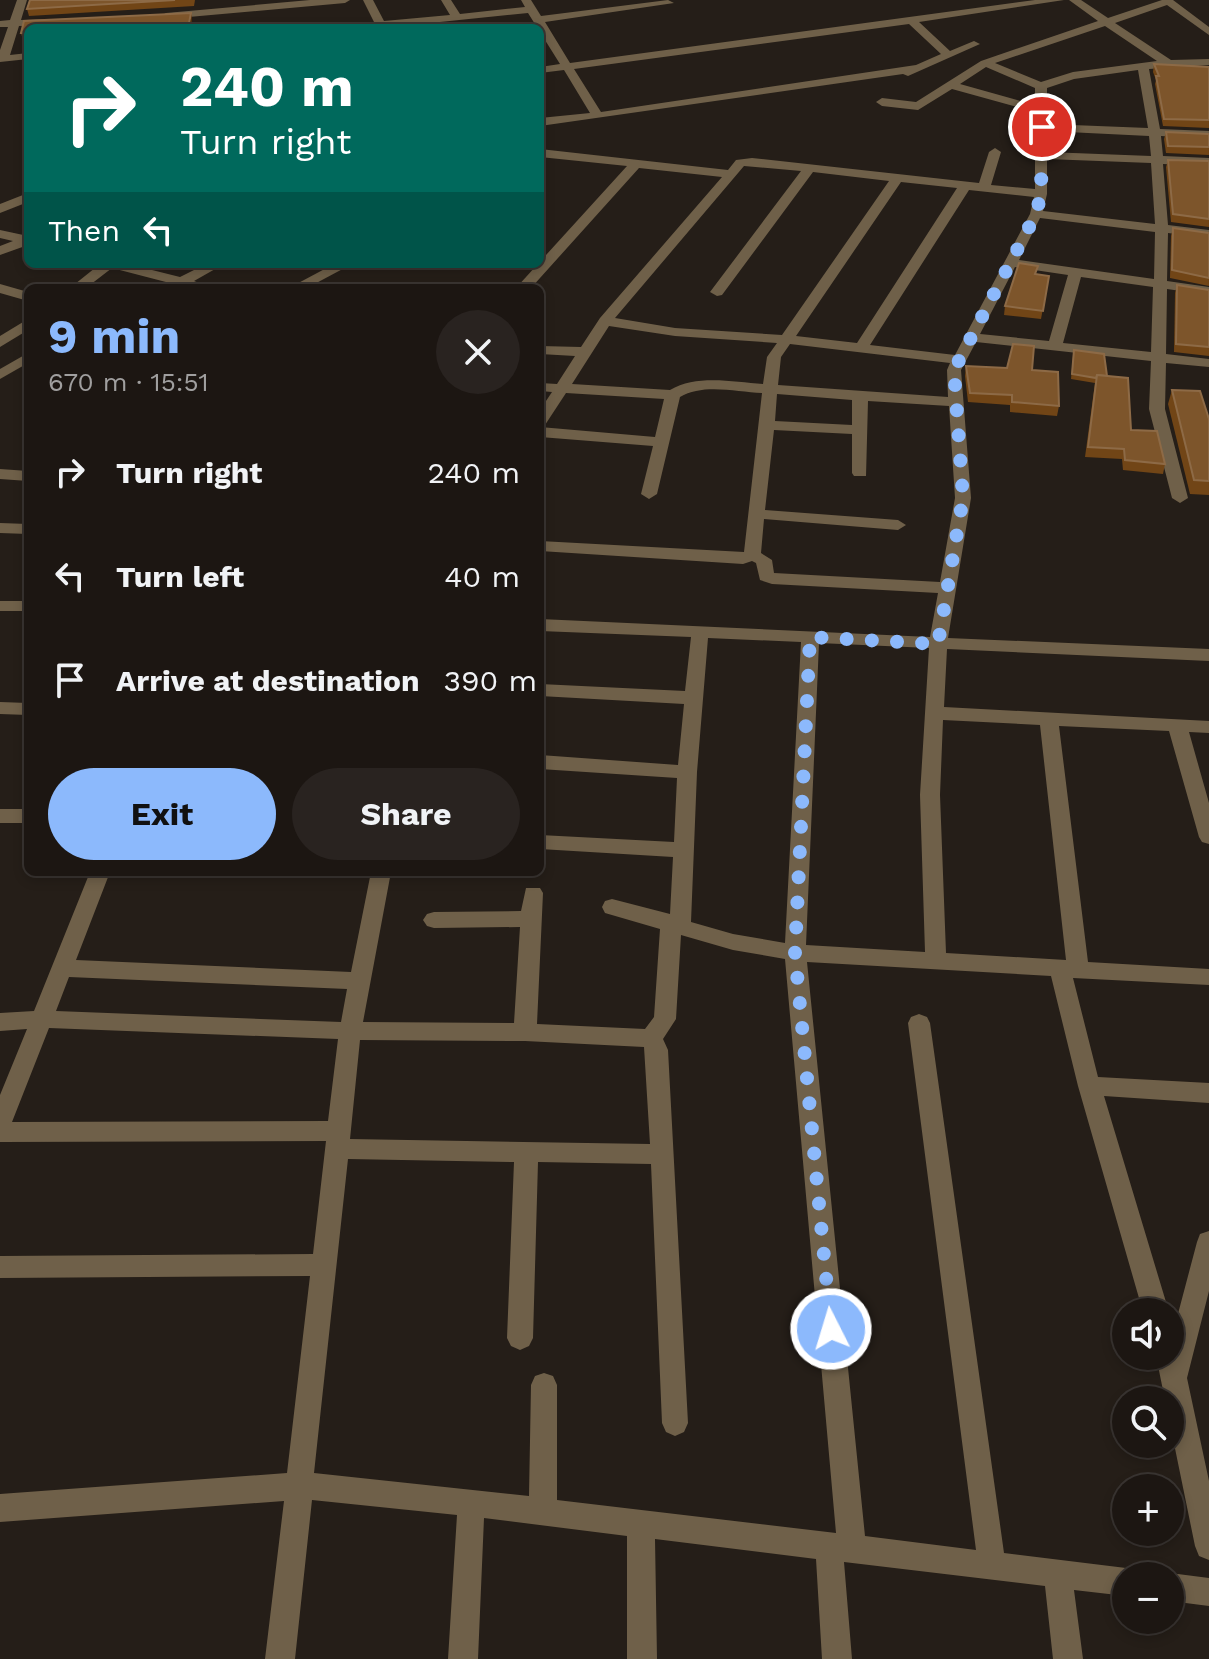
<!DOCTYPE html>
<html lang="en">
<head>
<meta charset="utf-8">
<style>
  :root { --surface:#1c1612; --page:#292320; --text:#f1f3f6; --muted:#a09f9f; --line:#3a3532; --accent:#8cb9fc }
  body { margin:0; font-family:"Work Sans",sans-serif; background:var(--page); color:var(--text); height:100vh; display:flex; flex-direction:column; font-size:30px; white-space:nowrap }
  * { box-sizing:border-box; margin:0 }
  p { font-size:26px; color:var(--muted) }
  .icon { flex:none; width:44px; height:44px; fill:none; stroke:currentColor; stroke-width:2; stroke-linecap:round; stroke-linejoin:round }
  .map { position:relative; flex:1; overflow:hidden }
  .side { position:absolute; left:24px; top:284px; width:520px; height:592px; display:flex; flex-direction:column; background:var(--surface); border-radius:12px; box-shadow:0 4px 12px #0003,0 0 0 2px var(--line) }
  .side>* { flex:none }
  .banner { position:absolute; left:24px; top:24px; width:520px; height:244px; border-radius:12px; box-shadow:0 4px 12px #0003,0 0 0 2px var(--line); background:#00695c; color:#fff; overflow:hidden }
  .buttons { position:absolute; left:1112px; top:1298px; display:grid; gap:16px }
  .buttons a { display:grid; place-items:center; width:72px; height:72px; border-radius:50%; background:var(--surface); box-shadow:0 4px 12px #0003,0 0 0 2px var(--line); font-size:40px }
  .pin { position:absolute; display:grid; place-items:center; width:68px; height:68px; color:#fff; margin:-34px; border:4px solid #fff; border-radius:50%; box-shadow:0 2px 8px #0007 }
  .me { position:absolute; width:88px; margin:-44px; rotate:355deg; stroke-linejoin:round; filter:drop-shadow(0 0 6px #0008) }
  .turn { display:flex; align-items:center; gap:28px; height:168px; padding:0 24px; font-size:36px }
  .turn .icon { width:104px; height:104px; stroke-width:2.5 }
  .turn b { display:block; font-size:56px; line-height:68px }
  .then { display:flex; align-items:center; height:76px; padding:0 24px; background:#0003; gap:16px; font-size:30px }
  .round { display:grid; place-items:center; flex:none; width:84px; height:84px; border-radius:42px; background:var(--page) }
  .head { display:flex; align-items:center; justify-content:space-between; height:136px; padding:0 24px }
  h1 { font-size:48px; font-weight:700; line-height:60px; color:var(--accent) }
  .button { display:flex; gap:16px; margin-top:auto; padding:16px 24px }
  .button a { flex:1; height:92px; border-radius:48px; background:var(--accent); color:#111; font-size:32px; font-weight:700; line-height:92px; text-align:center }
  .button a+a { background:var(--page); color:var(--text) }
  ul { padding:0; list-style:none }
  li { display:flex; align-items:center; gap:24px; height:104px; padding:0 24px }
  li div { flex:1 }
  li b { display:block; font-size:30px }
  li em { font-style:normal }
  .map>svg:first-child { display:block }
</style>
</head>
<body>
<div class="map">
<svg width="1209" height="1659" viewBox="0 0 1209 1659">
  <rect width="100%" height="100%" fill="#251e18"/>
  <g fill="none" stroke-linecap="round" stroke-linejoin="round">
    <g fill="#6f6049" fill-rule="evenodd">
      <path d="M17,0H27L21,20L50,19L55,22L50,25L19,26L10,55L28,53V59L0,62V50L8,27H0V21L10,20Z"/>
      <path d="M310,0H350L345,3L166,19L161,16L166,13Z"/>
      <path d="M363,0H373L384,21L450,15L441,0H451L460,14L525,7L521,0H531L541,16L668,0L674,3L545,22L570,63L1035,0H1064L919,22L950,51L974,41L980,44L908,76L903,74L540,126V118L590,113L564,70L540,73V67L560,64L528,13L382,28H344L374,22ZM909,24L941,54L916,65L601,112L574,69Z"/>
      <path d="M1069,0H1081L1108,18L1162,0H1173L1209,27V35L1167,5L1115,23L1171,60L1209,59V65L1149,69L1160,129L1209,131V139L1161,136L1163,156L1209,158V166L1163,164L1168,225L1209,230V238L1168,233L1167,281L1209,287V295L1167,289L1166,354L1209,359V367L1166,363L1165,409L1188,498L1180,503L1172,498L1149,409L1151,361L976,342L961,370L971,498L948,638L1209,649V661L947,649L944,707L1209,721V733L1189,732L1209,803V844L1202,842L1199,837L1169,731L1059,726L1088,962L1209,969V985L1073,978L1098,1077L1209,1083V1103L1104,1096L1169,1312H1143L1078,1086L1051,976L807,962L865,1536L976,1550L908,1023L911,1017L919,1014L927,1017L930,1023L1004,1553L1126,1568L1138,1576H1126V1596L1074,1590L1083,1659H1053L1045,1586L844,1562L852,1659H822L816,1559L655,1539L657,1659H627V1536L484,1518L478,1659H448L457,1515L312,1500L295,1659H265L284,1501L0,1522V1494L287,1473L310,1276L0,1278V1256L313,1254L326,1141L0,1142V1095L27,1029L0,1031V1013L34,1011L90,872H110L76,960L351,972L371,872H391L363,1022L514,1023L520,927L434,928L427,926L423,920L427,914L434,912L521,911L526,888H540L543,893L537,1024L645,1029L654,1017L660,929L605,913L602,907L605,901L612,899L670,914L673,857L540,849V835L674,842L677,778L540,769V755L678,765L684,704L540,696V684L685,691L691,637L540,631V619L930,637L938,593L772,584L760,580L756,563L752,561L743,564L540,551V541L744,552L762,393C737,392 703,383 680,397L657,494L649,499L641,494L653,446L540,437V427L655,437L664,399L566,393L545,425L540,427V410L552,392L540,391V383L557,384L575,356L540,354V346L581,347L600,318L722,177L639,168L531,288H516L627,166L540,157V149L728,170L736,160L752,158L979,183L989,152L995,148L1001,152L991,185L1035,189V112L952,89L918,110L882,106L876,102L882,98L916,102L981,61L1098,21ZM1105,26L1157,61L1073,72L1041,82L995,63ZM986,67L1035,88V105L960,84ZM1138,70L1148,128L1047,124V88L1074,79ZM1047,131L1149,136L1151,156L1047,152ZM1047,159L1151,163L1155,224L1043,211L1047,194ZM744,166L801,171L710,292L717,296L722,295L813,172L889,181L782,335L675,328L615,318ZM901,182L957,188L857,343L796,336ZM969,190L1034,197L1030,214L955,355L870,345ZM1040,218L1155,232L1154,279L1019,260ZM1015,267L1068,275L1049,341L980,334ZM1081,277L1153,287L1151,352L1063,343ZM609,326L675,336L777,343L767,357L763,384C733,382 697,374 670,390L572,384ZM790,344L950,363L947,370L948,397L778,385L781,357ZM777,394L852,400V425L775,421ZM868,401L949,406L955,498L940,582L774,573L772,560L761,553L764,519L898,530L906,525L898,520L765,510L774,430L852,434V473L854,476H866ZM708,638L801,642L785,943L733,934L691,922L697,772ZM819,643L929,648L920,795L925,952L806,945ZM943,720L1040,725L1066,960L946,953L940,795ZM681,935L733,950L785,959L836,1533L557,1500V1385L553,1376L544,1373L535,1376L531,1385L529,1496L314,1473L348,1159L514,1162L507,1338L511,1346L520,1350L529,1346L533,1338L538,1162L651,1164L662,1423L666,1432L675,1436L684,1432L688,1423L668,1050L663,1039L676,1019ZM69,977L347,989L341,1022L56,1011ZM49,1028L338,1039L328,1121L12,1122ZM360,1040L525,1041L644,1047L650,1144L350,1139Z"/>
      <path d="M28,193V202L0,213V204Z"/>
      <path d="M0,230L28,236V245L0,255V246L13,241L0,238Z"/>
      <path d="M100,264H128L180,277L206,264H224L194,281L212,288H189L112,268L86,288H70Z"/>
      <path d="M334,264H352L307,288H289Z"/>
      <path d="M0,284L28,292V301L0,293Z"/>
      <path d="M28,319V330L0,347V336Z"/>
      <path d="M28,353V363L0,379V369Z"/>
      <path d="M0,469L28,471V481L0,479Z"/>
      <path d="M0,523L28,524V534L0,533Z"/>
      <rect x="0" y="601" width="28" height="10"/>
      <path d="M0,702L28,703V715L0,714Z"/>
      <rect x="0" y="809" width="28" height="14"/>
      <path d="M1209,1231V1291L1187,1378L1209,1481V1560L1199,1556L1195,1546L1170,1424V1400H1165L1156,1356H1170V1344L1197,1242L1200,1234Z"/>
      <path d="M1170,1573L1209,1578V1606L1170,1601V1576H1162Z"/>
    </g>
  </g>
  <g fill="#714516">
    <path d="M30,0H195L194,6L29,16L27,9Z"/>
    <path d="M191,13L192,20L190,28H28V40H23L21,33L24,21Z"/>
    <path d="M1154,64L1209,67V128L1163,126L1155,84L1156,80L1153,72Z"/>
    <path d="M1166,132L1209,134V155L1166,153L1164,139Z"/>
    <path d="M1168,160L1209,161V227L1171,222L1166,167Z"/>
    <path d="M1173,228L1209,233V286L1170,278L1171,236Z"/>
    <path d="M1036,275L1049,276L1041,319L1004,315L1005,306Z"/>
    <path d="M1177,285L1209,290V356L1174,352L1175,293Z"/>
    <path d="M1073,356L1107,376L1131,430L1165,464L1163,474L1123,470L1122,459L1085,457L1095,383L1071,379Z"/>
    <path d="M966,366L1032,370L1059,406L1057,416L1010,412V405L968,402L965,376Z"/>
    <path d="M1172,390L1209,419V495L1190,494L1168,404Z"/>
  </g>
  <path fill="#4d2e0e" d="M191,13L192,20L190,28H188Z"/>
  <g fill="#7d552b" stroke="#8d6a46" stroke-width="2">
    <path d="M30,0H175L27,9Z"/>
    <path d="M191,13L188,28H28V33H21L24,21Z"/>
    <path d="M1154,64L1209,67V120L1164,119L1156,76H1159Z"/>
    <path d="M1166,132L1209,134V147L1168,146Z"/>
    <path d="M1168,160L1209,161V219L1173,214Z"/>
    <path d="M1173,228L1209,233V278L1172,270Z"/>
    <path d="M1019,263L1038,266L1035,274L1049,276L1043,311L1005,306Z"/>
    <path d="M1177,285L1209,290V347L1176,344Z"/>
    <path d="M1013,344L1034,346L1032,370L1058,372L1059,406L1012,402V395L970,393L966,366L1007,368Z"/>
    <path d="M1074,350L1104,354L1107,376L1097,375L1096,378L1072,374Z"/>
    <path d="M1097,375L1128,378L1131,430L1157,431L1165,464L1125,460L1124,449L1088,447Z"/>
    <path d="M1172,390L1200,391L1209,419V481L1194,480Z"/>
  </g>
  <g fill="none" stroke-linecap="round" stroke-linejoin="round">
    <path stroke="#8cb9fc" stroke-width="14" stroke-dasharray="0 25.2" d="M831,1329L795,953L810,637L938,644L963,498L954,370L1036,214L1041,194L1042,127"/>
  </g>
</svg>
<div class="buttons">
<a><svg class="icon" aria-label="sound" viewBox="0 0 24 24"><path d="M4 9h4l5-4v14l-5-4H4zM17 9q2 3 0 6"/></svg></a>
<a><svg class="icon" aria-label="search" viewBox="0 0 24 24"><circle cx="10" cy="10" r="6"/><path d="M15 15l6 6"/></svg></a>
<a>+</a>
<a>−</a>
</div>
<div class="pin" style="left:1042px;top:127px;background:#d93025"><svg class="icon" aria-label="arrive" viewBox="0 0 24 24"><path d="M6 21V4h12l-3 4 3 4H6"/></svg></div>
<svg class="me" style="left:831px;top:1329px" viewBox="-20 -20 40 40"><circle r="17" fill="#8cb9fc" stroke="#fff" stroke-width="3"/><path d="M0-11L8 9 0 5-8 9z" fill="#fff"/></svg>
<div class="banner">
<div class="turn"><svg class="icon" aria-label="right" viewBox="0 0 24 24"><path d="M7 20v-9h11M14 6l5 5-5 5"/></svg><div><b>240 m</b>Turn right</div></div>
<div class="then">Then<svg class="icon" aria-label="left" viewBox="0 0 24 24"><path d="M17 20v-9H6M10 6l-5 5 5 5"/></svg></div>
</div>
<section class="side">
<div class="head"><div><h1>9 min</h1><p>670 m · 15:51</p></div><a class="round"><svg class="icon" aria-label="close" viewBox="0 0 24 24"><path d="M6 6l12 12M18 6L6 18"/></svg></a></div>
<ul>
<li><svg class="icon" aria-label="right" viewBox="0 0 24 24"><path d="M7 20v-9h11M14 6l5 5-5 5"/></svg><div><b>Turn right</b></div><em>240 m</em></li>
<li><svg class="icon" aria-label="left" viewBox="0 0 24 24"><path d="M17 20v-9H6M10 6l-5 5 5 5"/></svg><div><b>Turn left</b></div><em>40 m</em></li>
<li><svg class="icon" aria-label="arrive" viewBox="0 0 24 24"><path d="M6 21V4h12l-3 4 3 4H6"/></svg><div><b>Arrive at destination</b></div><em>390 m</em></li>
</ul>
<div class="button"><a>Exit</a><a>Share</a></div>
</section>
</div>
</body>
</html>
